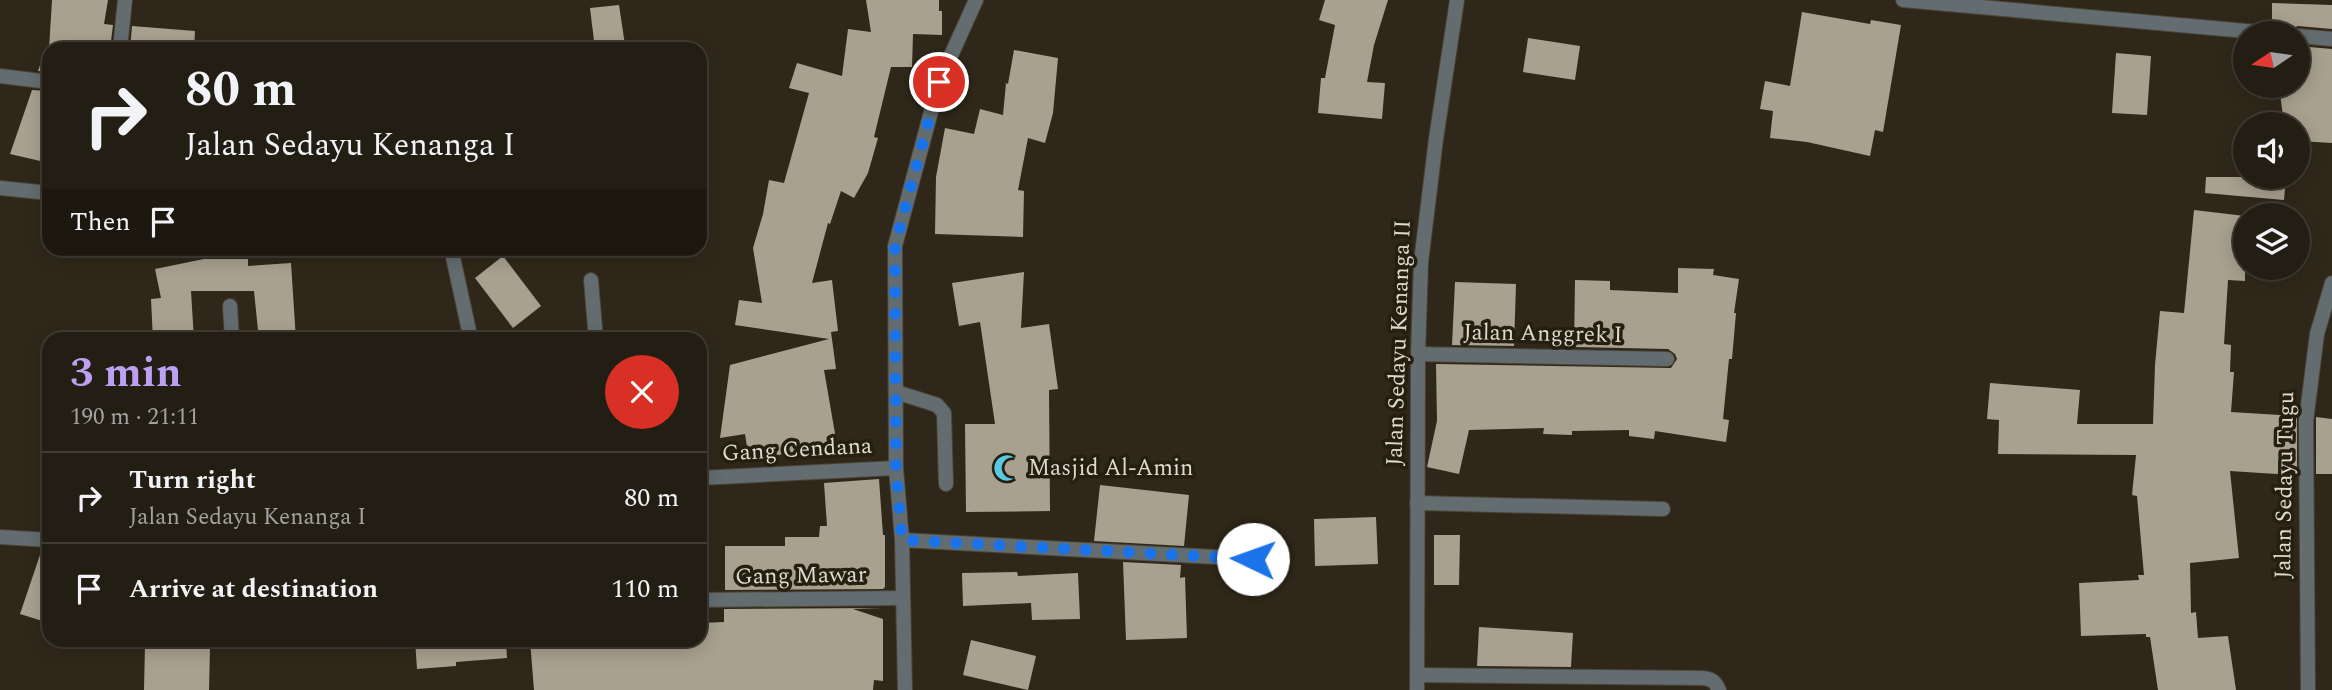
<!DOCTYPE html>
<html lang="en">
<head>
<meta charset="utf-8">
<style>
  :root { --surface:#231e14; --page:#2b271d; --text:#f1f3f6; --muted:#a3a2a0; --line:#403c34; --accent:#bca0f2 }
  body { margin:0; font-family:Spectral,serif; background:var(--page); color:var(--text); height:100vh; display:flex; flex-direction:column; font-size:26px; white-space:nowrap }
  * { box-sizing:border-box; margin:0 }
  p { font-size:23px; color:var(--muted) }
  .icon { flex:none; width:38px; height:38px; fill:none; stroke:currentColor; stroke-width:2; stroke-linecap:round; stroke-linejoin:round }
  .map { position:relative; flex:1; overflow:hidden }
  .drawer { position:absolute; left:42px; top:332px; width:665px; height:315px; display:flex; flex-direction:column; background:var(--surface); border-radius:21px; box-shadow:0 4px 18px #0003,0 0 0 2px var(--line) }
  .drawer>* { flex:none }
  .banner { position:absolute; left:42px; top:42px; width:665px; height:214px; border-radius:21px; box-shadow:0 4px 18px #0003,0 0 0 2px var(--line); background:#231e14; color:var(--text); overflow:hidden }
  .needle { width:46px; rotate:257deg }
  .fabs { position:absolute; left:2233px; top:21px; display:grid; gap:14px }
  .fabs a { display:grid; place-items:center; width:77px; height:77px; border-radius:50%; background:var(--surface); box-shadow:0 4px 18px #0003,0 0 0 2px var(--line); font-size:35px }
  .pin { position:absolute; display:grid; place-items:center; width:60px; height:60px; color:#fff; margin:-30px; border:4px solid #fff; border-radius:50%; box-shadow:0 2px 7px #0007 }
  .me { position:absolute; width:77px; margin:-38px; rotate:273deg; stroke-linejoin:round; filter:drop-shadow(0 0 5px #0008) }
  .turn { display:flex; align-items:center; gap:24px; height:147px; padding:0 28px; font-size:32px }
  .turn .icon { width:91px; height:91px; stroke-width:2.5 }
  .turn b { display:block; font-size:49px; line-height:60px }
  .then { display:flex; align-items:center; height:66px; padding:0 28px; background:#0003; gap:14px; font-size:26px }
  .round { display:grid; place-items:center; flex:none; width:74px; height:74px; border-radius:37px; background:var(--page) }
  .overview { display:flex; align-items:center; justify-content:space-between; height:119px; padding:0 28px }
  h1 { font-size:42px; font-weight:700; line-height:52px; color:var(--accent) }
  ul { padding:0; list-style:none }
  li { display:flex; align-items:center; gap:21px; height:91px; padding:0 28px; border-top:2px solid var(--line) }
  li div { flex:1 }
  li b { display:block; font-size:26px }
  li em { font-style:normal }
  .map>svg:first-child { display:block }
</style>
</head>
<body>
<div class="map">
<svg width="2332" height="690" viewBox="0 0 2332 690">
  <rect width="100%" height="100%" fill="#2f281a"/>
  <g fill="#a9a18f">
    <path d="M52,0H108L104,24L113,25L110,49H49Z"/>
    <path d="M866,0H939V11H942V35L913,34L912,67H891L874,137L878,138L868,173L854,198L841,191L830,224L828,223L812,283L832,280L838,331L831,332L836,369L824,370L837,445L749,460L745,434L720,438L730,365L829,339L735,325L739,300L762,303L753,248L763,214L769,180L784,183L809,93L789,88L797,63L842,76L848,29L871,32Z"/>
    <path d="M1325,0H1388L1374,45L1367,82L1385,83L1382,119L1318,113L1321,78H1325L1335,25L1319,20Z"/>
    <path d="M2272,3L2332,5V29L2298,26L2293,28L2289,32H2277L2272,24Z"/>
    <path d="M619,5L625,45L595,49L590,8Z"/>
    <path d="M1802,12L1870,24L1871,20L1901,25L1883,132L1875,130L1870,156L1807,142L1770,138L1773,111L1760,109L1765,81L1790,86Z"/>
    <path d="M132,26L195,31L194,49H130Z"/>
    <path d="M1528,38L1580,46L1575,80L1523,72Z"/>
    <path d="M2298,46L2332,49V143L2298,141V124H2284L2279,86H2298Z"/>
    <path d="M1014,50L1058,58L1053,113L1045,143L1028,138L1018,190L1024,191L1023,237L935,234L936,177L945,128L974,134L980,109L1003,115L1006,83L1008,84Z"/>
    <path d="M45,51L49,52V72L38,71Z"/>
    <path d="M2116,53L2151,56L2147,115L2112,113Z"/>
    <path d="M32,90L49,91V163L10,154Z"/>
    <path d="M2206,177H2286L2284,200L2205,193Z"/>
    <path d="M2194,210L2245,216V281L2228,280L2224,344L2231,345L2230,372H2234L2231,412L2297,416V473L2290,475L2230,471L2239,558L2190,563L2191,613L2196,612L2198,638L2228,636L2236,690H2158L2150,637H2146V634L2081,636L2079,583L2139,580L2138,575H2144L2137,496L2132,495L2136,455L1998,454L1999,420L1987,419L1990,383L2080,390L2077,424H2153L2155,365L2160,311L2184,313Z"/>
    <path d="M503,256L541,306L513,328L475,278Z"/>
    <path d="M204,259H248V266L291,263L296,340H259L254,291H191L194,340H153L151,299L161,298L155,269Z"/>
    <path d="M1678,268L1714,269L1713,275L1739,279L1734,313H1736L1732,359H1729L1723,419L1729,420L1726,442L1655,431L1654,439L1629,436V430L1572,431V435L1543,434L1544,428L1469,430L1459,474L1427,467L1437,421L1436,364L1671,368L1677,359L1675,354L1668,349L1574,347L1575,280L1610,281V290L1678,293Z"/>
    <path d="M1024,272L1021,328L1049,324L1058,389L1049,390L1050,511L966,512L965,424H995L980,322L959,326L952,283Z"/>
    <path d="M1455,282L1516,284L1514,346L1452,345Z"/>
    <path d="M2316,417L2332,419V474H2316Z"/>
    <path d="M879,479L883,535H885V587L883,589L725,590V546H785V537H819L820,526H827L824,483Z"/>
    <path d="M1100,485L1189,495L1184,546L1094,541Z"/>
    <path d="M1376,517L1378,564L1315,566L1314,519Z"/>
    <path d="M1434,535H1460L1459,585H1434Z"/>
    <path d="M42,549L49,550V623L20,614Z"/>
    <path d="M1123,562L1181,565L1180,578L1185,577L1187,638L1126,640Z"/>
    <path d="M1017,572L1018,576L1078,573L1080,619L1032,620L1031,603L963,606L962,573Z"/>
    <path d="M883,608L853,609L883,619V681L874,680L873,690H534L530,640H700V623L724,622V609Z"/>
    <path d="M1479,627L1573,633L1571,667L1477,666Z"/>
    <path d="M415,640H506L507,658L456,662V666L417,669Z"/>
    <path d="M971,640L1036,656L1028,690L963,675Z"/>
    <path d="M145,645L210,648L209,690H144Z"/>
  </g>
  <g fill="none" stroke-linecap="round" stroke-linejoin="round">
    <defs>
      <path id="service" d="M896,392L937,405L944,413L946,484"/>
      <g id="minor">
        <path d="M1903,0L2268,33"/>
        <path d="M2298,36L2332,39"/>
        <path d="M120,49L125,0"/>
        <path d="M0,76L49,82"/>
        <path d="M0,188L49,193"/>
        <path d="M451,248L471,340"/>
        <path d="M591,280L596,340"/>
        <path d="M230,306L232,340"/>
        <path d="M1418,354L1667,359"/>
        <path d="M700,478L896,468"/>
        <path d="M1417,503L1663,509"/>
        <path d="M0,537L49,540"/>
        <path d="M902,540L1253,559"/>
        <path d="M700,600L903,598"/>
        <path d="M1417,675L1702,678C1712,679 1715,681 1719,690"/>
        <path d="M905,690L902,540L896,468L895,246L939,82L976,0"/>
        <path d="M1417,690L1418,354L1421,262L1436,139L1457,0"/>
      </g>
      <path id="tertiary" d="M2308,690L2306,421L2317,334L2332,283"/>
    </defs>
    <use href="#service" stroke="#4b4437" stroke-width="16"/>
    <use href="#minor" stroke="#4b4437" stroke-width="16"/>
    <use href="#tertiary" stroke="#4b4437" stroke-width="16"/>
    <use href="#service" stroke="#636d6f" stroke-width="14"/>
    <use href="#minor" stroke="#636d6f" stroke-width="14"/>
    <use href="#tertiary" stroke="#636d6f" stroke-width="14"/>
  </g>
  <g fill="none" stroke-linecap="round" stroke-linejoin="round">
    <path stroke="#1a73e8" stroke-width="12" stroke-dasharray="0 21.6" d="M939,82L895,246L896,468L902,540L1253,559"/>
  </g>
  <defs>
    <symbol id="mosque-bare" viewBox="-9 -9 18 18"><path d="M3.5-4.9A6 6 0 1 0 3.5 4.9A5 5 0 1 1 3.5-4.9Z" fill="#57c9e2" stroke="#251f10" stroke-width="2.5" paint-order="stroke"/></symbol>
  </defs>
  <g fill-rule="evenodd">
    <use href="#mosque-bare" x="988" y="449" width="38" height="38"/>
  </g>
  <g text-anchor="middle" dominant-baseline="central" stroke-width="7" stroke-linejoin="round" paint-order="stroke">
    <g font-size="23" fill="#ddd9cf" stroke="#251f10">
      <text transform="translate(1543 334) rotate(1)">Jalan Anggrek I</text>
      <text transform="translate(1399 343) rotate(-88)">Jalan Sedayu Kenanga II</text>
      <text transform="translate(797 450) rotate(-3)">Gang Cendana</text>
      <text transform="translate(2285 485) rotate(-89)">Jalan Sedayu Tugu</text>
      <text transform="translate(801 576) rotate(-1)">Gang Mawar</text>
    </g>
    <g font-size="23" fill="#ddd9cf" stroke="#251f10" text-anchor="start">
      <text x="1028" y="468">Masjid Al-Amin</text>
    </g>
  </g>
</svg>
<div class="fabs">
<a><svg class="needle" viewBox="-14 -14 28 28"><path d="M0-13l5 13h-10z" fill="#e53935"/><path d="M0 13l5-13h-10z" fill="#a3a2a0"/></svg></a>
<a><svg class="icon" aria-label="sound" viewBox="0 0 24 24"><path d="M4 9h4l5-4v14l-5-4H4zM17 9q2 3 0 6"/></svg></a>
<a><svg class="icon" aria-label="layers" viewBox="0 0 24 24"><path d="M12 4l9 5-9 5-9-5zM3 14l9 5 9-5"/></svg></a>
</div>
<div class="pin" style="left:939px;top:82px;background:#d93025"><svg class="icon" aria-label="arrive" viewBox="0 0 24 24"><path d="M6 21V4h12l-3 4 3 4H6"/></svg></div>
<svg class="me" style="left:1253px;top:559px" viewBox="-20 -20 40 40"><circle r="19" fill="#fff"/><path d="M0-13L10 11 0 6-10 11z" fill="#1a73e8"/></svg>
<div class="banner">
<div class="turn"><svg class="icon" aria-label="right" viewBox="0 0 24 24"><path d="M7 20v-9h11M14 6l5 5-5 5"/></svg><div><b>80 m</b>Jalan Sedayu Kenanga I</div></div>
<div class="then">Then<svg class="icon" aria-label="arrive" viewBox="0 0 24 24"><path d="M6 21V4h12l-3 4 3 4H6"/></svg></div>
</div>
<section class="drawer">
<div class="overview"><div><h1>3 min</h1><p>190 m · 21:11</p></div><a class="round" style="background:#d93025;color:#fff"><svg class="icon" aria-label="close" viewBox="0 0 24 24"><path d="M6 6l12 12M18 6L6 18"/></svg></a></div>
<ul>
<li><svg class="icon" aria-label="right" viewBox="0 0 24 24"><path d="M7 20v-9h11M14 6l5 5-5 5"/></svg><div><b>Turn right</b><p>Jalan Sedayu Kenanga I</p></div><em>80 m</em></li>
<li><svg class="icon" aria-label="arrive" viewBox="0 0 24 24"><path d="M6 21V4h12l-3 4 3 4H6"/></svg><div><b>Arrive at destination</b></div><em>110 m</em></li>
</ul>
</section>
</div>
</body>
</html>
